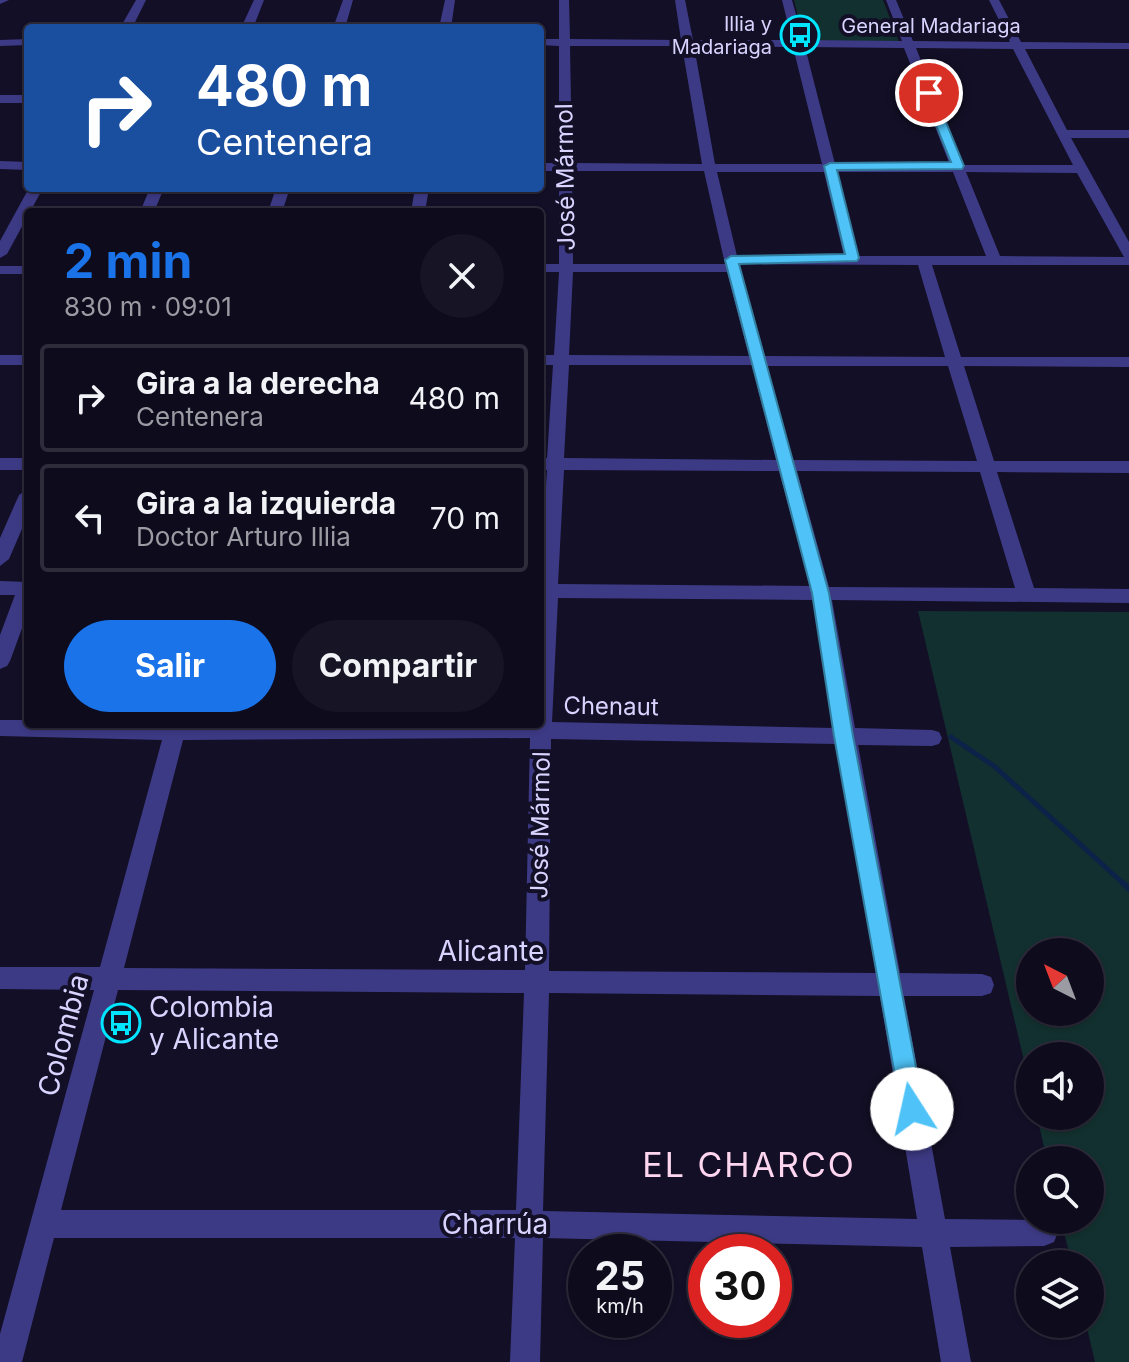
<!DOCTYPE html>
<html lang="es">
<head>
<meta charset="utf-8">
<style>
  :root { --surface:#0e0b1c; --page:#171425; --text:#f1f3f6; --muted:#9b9ba3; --line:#2e2b3b; --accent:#1a73e8 }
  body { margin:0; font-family:Inter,sans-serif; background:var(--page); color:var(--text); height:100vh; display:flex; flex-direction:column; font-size:30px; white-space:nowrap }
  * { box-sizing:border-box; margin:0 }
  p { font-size:26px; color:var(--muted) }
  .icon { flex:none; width:44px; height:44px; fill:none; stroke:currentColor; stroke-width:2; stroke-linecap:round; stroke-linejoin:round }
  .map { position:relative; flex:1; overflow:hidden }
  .side { position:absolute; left:24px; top:208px; width:520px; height:520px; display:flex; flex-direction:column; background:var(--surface); border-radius:8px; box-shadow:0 2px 6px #0004,0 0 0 2px var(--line) }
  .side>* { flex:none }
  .top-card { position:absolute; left:24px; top:24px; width:520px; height:168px; border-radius:8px; box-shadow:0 2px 6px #0004,0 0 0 2px var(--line); background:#1a4fa0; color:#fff; overflow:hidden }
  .needle { width:52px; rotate:318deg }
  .buttons { position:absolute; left:1016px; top:938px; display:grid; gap:16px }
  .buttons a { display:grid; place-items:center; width:88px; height:88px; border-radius:50%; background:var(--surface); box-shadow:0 2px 6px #0004,0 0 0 2px var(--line); font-size:40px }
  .speed { position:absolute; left:568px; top:1234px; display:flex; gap:16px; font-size:40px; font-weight:700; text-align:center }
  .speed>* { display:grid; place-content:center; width:104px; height:104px; border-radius:50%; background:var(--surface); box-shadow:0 2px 6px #0004,0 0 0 2px var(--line); line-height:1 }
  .speed small { font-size:20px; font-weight:400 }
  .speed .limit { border:12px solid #d22; background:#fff; color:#111 }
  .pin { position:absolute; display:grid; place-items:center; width:68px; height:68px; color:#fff; margin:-34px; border:4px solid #fff; border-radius:50%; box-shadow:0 2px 8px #0007 }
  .me { position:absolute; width:88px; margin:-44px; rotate:350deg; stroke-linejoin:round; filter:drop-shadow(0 0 6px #0008) }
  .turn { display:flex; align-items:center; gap:28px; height:168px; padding:0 40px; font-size:36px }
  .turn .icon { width:104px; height:104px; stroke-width:2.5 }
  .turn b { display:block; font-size:56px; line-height:68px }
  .round { display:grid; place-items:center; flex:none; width:84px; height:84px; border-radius:42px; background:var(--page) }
  .headline { display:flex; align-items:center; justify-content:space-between; height:136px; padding:0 40px }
  h1 { font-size:48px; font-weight:700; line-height:60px; color:var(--accent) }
  .primary-button { display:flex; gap:16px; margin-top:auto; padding:16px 40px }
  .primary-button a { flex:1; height:92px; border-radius:48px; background:var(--accent); color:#fff; font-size:32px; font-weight:700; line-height:92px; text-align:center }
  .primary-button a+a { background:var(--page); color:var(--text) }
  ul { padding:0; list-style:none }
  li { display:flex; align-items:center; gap:24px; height:108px; margin:0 16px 12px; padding:0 24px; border:4px solid var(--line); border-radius:8px }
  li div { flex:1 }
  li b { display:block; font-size:30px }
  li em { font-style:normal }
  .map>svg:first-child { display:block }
</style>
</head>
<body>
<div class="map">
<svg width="1129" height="1362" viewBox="0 0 1129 1362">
  <rect width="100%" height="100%" fill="#130f26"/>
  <g fill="#12302f" fill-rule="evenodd">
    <path d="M794,0H883L899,42H804Z"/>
    <path d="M918,611L1129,612V1362H1095L1086,1324H1090V1264H1072L1061,1220H1090V1160H1047L1037,1116H1090V1056H1030V1086ZM1030,952H1090V1012H1030Z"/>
  </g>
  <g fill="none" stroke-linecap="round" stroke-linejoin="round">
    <path stroke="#0c2248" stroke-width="5" d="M951,737L994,766L1125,885"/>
    <path stroke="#0c2248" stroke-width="6" d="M1123,883L1129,889"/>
    <g fill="#3d3a85" fill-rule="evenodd">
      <path d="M0,0H9L0,4Z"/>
      <path d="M136,0H146L132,28H120Z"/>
      <path d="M254,0H264L253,28H241Z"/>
      <path d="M343,0H353L345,28H333Z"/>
      <path d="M445,0H455L451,28H439Z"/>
      <path d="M559,0H569L570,39L681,40L675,0H685L693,40H792L782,0H792L803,40L902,41L886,0H896L913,41L1010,42L989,0H999L1021,42L1129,43V49H1025L1067,130H1129V138H1071L1129,242V265H932L961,357H1129V367L964,366L994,461H1129V473L997,472L1034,588L1129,589V603L832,600L855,728L932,730L939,732L942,738L939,744L932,746L858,745L900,973L982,974L991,977L994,985L991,993L982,996H904L945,1219L1048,1220L1054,1222L1058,1232L1054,1242L1044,1246L950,1247L971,1362H941L922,1247L543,1238L540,1362H510L515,1238H54L22,1362H0V1334L94,990L0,989V967H100L162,740L0,736V720H28V724H540V577L547,470H540V458H547L553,365H540V355H554L559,272H540V264H559V171H540V163H559V46L540,45V39H559ZM570,46H682L702,164L572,163ZM694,46L793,47L822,164H715ZM805,47L904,48L950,165L835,164ZM916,48L1013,49L1073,165H963ZM572,171H704L725,264H573ZM717,172H824L844,256H737ZM837,172H953L986,256H859ZM966,172L1077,173L1124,257L1000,256ZM739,264L918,265L945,357L765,356ZM573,272H727L749,356L569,355ZM569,365H752L776,460L564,458ZM767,366H948L977,461L793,460ZM564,470L779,471L810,586L558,584ZM797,471L980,472L1015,588L829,587ZM558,598L813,600L834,728L552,722ZM530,738L525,970L124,968L183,740ZM551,739L837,744L876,973L549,971ZM118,990L524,993L516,1210H61ZM549,993L880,996L917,1219L543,1211Z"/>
      <path d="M28,39V45L0,46V40Z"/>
      <rect x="0" y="95" width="28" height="8"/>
      <path d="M0,161L28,162V170L0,169Z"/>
      <path d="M29,188H43L7,254L0,258V241Z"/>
      <path d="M150,188H164L154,212H140Z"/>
      <path d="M276,188H290L282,212H268Z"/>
      <path d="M415,188H429L425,212H411Z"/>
      <rect x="0" y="266" width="28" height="8"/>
      <rect x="0" y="355" width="28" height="10"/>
      <rect x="0" y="458" width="28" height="12"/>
      <path d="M28,489V515L9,559L0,566V538L19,495Z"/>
      <path d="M0,581L28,582V612L10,661L7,666L0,669V635L15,595H0Z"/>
    </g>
  </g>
  <path fill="#4fc3f7" stroke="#337fa1" stroke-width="2" d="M929,89L934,93L964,166L962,169L837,170L859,258L857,261L739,264L829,593L853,736L924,1109L921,1117L912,1121L904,1117L901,1109L834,736L812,593L725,260L731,256L845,254L824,166L830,163L951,162L923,93Z"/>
  <defs>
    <symbol id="bus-ring" viewBox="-11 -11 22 22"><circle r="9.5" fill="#130f26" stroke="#00e5ff" stroke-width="1.5"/><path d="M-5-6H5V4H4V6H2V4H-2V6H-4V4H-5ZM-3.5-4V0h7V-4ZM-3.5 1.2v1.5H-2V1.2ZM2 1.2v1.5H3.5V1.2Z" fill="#00e5ff"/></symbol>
  </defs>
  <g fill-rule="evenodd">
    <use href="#bus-ring" x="778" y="13" width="44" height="44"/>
    <use href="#bus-ring" x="99" y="1001" width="44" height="44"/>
  </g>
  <g text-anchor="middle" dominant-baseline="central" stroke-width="8" stroke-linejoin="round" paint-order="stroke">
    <g font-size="20" fill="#d9d4ff" stroke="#130f26" text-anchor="end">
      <text x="772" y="24">Illia y<tspan x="772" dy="23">Madariaga</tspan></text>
    </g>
    <g font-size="20" fill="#d9d4ff" stroke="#130f26">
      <text x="931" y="26">General Madariaga</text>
    </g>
    <g font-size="24" fill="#d9d4ff" stroke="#130f26">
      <text transform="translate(565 177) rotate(-91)">José Mármol</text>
      <text transform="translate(611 706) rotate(1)">Chenaut</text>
      <text transform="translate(540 825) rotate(-89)">José Mármol</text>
    </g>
    <g font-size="28" fill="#d9d4ff" stroke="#130f26">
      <text x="491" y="951">Alicante</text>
      <text transform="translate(63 1035) rotate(-75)">Colombia</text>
      <text x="495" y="1224">Charrúa</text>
    </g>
    <g font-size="28" fill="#d9d4ff" stroke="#130f26" text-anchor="start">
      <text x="149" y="1007">Colombia<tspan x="149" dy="32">y Alicante</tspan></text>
    </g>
    <g font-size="34" letter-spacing="2" fill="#ffd6f0" stroke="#130f26">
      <text x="749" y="1164">EL CHARCO</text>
    </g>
  </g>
</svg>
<div class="buttons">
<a><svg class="needle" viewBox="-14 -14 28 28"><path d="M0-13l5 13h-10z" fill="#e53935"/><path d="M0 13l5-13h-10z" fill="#9b9ba3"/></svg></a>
<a><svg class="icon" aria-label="sound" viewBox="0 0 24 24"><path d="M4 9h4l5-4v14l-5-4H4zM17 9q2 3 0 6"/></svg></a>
<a><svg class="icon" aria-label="search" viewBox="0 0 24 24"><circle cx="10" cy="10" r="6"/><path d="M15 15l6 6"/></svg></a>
<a><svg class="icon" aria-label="layers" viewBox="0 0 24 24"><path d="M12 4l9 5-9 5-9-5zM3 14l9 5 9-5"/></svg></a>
</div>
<div class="speed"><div>25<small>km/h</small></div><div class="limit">30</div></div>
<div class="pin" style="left:929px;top:93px;background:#d93025"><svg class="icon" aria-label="arrive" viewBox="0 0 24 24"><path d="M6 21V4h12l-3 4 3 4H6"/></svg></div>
<svg class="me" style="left:912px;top:1109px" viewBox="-20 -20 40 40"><circle r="19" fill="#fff"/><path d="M0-13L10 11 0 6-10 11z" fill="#4fc3f7"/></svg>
<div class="top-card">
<div class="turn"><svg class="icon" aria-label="right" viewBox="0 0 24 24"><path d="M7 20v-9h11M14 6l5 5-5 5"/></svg><div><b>480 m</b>Centenera</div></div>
</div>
<section class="side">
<div class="headline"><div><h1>2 min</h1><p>830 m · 09:01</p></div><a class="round"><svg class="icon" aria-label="close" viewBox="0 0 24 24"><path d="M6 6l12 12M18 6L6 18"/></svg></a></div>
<ul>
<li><svg class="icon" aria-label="right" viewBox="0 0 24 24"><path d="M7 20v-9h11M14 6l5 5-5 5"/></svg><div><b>Gira a la derecha</b><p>Centenera</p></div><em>480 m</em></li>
<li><svg class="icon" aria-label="left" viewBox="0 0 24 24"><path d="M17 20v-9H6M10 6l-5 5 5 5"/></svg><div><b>Gira a la izquierda</b><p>Doctor Arturo Illia</p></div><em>70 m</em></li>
</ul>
<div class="primary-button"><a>Salir</a><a>Compartir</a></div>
</section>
</div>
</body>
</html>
